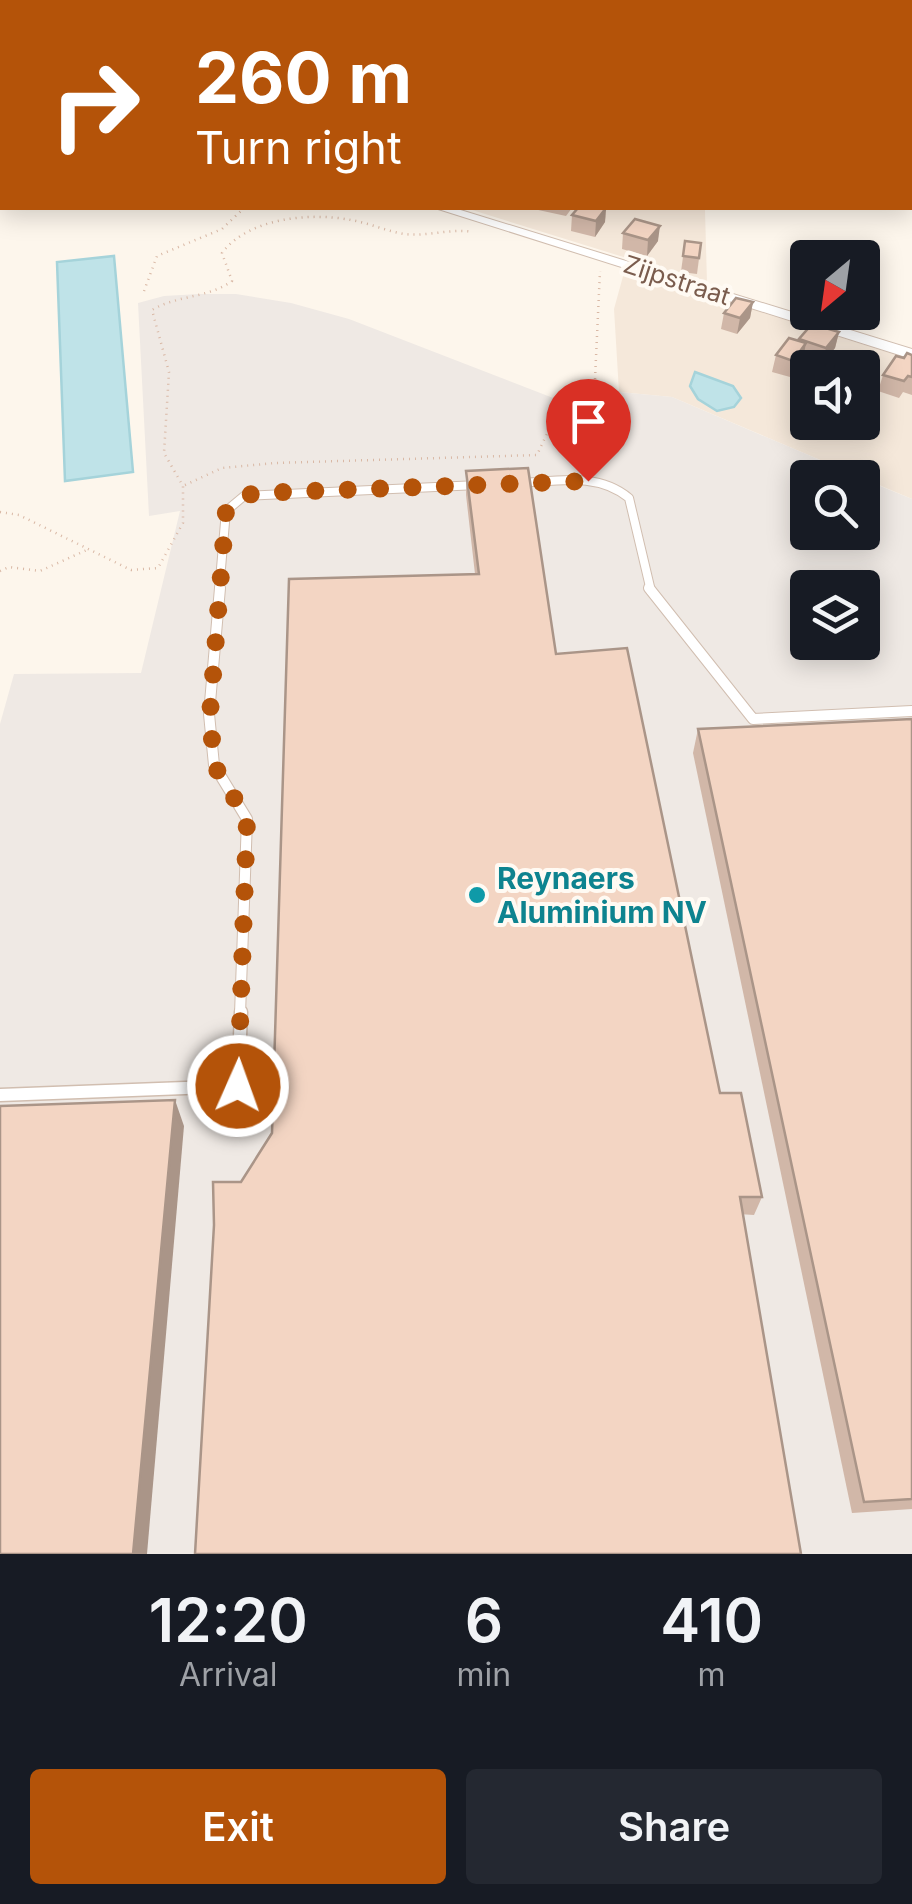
<!DOCTYPE html>
<html lang="en">
<head>
<meta charset="utf-8">
<style>
  :root { --surface:#171b24; --page:#242831; --text:#f1f3f6; --muted:#9ea1a6; --accent:#b45309 }
  body { margin:0; font-family:Inter,sans-serif; background:var(--page); color:var(--text); height:100vh; display:flex; flex-direction:column; font-size:38px; white-space:nowrap }
  * { box-sizing:border-box; margin:0 }
  p { font-size:32px; color:var(--muted) }
  .icon { flex:none; width:55px; height:55px; fill:none; stroke:currentColor; stroke-width:2; stroke-linecap:round; stroke-linejoin:round }
  .map { position:relative; height:1554px; overflow:hidden }
  .drawer { display:flex; flex-direction:column; background:var(--surface); flex:1 }
  .drawer>* { flex:none }
  .top-card { position:absolute; left:0px; top:0px; width:912px; height:210px; box-shadow:0 5px 25px #0003; background:#b45309; color:#fff; overflow:hidden }
  .needle { width:65px; rotate:209deg }
  .buttons { position:absolute; left:790px; top:240px; display:grid; gap:20px }
  .buttons a { display:grid; place-items:center; width:90px; height:90px; border-radius:10px; background:var(--surface); box-shadow:0 5px 25px #0003; font-size:50px }
  .pin { position:absolute; display:grid; place-items:center; width:85px; height:85px; color:#fff; margin:-102px -42px; border-radius:50% 50% 50% 0; rotate:-45deg; box-shadow:0 0 10px #0007 }
  .pin .icon { rotate:45deg }
  .me { position:absolute; width:110px; margin:-55px; rotate:2deg; stroke-linejoin:round; filter:drop-shadow(0 0 8px #0008) }
  .turn { display:flex; align-items:center; gap:35px; height:210px; padding:0 30px; font-size:45px }
  .turn .icon { width:130px; height:130px; stroke-width:2.5 }
  .turn b { display:block; font-size:70px; line-height:85px }
  .eta { display:flex; justify-content:space-evenly; align-items:center; height:170px; text-align:center }
  .eta b { font-size:60px; font-weight:600; line-height:70px }
  .button { display:flex; gap:20px; margin-top:auto; padding:20px 30px }
  .button a { flex:1; height:115px; border-radius:10px; background:var(--accent); color:#fff; font-size:40px; font-weight:600; line-height:115px; text-align:center }
  .button a+a { background:var(--page); color:var(--text) }
  .map>svg:first-child { display:block }
</style>
</head>
<body>
<div class="map">
<svg width="912" height="1554" viewBox="0 0 912 1554">
  <rect width="100%" height="100%" fill="#fdf6ec"/>
  <g fill="#f5e8da" fill-rule="evenodd">
    <path d="M460,208L705,210L707,283L469,209Z"/>
    <path d="M625,269L912,360V499L672,397L619,392L614,309ZM808,368H862V422H808Z"/>
  </g>
  <path fill="#efe9e4" fill-rule="evenodd" d="M199,294H236L291,303L349,319L592,413L619,392L672,397L860,477L808,478V532H862L863,479L912,499V1554H0V724L14,674L141,673L180,511L149,516L138,303L164,296ZM808,588H862V642H808Z"/>
  <g fill="#bfe3e8" stroke="#a5d3da" stroke-width="2.5">
    <path d="M114,256L133,472L65,481L57,262Z"/>
    <path d="M695,372L733,386L741,398L734,407L717,411L698,399L690,386Z"/>
  </g>
  <g fill="none" stroke-linecap="round" stroke-linejoin="round">
    <defs>
      <g id="lane-far2">
        <path d="M520,483C558,481 598,472 629,498L651,591"/>
        <path d="M219,591L226,511L244,496L478,485"/>
      </g>
      <g id="lane-far1">
        <path d="M220,588L209,714L214,765L247,819L240,1014"/>
        <path d="M649,588L753,719L912,711"/>
      </g>
      <path id="lane" d="M0,1095L238,1086L241,1012"/>
      <g id="street">
        <rect x="0" y="146" width="2" height="8"/>
        <path d="M435,208H454L912,349V359Z"/>
      </g>
    </defs>
    <use href="#lane-far2" stroke="#d1beb0" stroke-width="10"/>
    <use href="#lane-far1" stroke="#d1beb0" stroke-width="12"/>
    <use href="#lane" stroke="#d1beb0" stroke-width="15"/>
    <use href="#street" stroke="#d1beb0" stroke-width="2"/>
    <g stroke="#d9b8a5" stroke-width="2.5" stroke-dasharray="1 5" stroke-linecap="butt">
      <path d="M144,291L157,256L222,229L244,208"/>
      <path d="M185,485L222,468L275,463L537,455L557,412L581,401L595,379L600,271"/>
      <path d="M0,512L19,515L131,570L158,568L183,523V486L164,453L169,372L152,310C177,295 209,298 232,281L222,253C248,218 310,212 351,220C369,223 386,231 404,234C427,237 450,228 473,232"/>
      <path d="M0,571L9,567L40,571L89,549"/>
    </g>
    <use href="#lane-far2" stroke="#fff" stroke-width="8"/>
    <use href="#lane-far1" stroke="#fff" stroke-width="10"/>
    <use href="#lane" stroke="#fff" stroke-width="12"/>
    <use href="#street" fill="#fff" fill-rule="evenodd"/>
  </g>
  <g fill="#d1b7a8">
    <path d="M830,0H864L862,2H835L830,1Z"/>
    <path d="M529,208H572L566,216Z"/>
    <path d="M606,208L605,222L595,237L571,231L572,215Z"/>
    <path d="M623,233L658,241L647,256L622,249Z"/>
    <path d="M685,241L701,243L697,274L681,272Z"/>
    <path d="M753,302L750,318L737,334L721,329L724,313Z"/>
    <path d="M839,332L835,348L822,364L803,358L790,377L772,372L776,355L799,341Z"/>
    <path d="M912,355V395L903,392L899,398L878,391L883,375L904,358Z"/>
    <path d="M466,471L556,654L720,1093L762,1197L754,1215L241,1182L272,1133L475,574L466,495Z"/>
    <path d="M912,719V1509L852,1513L693,753L698,729Z"/>
  </g>
  <g fill="#aa9588">
    <path d="M606,208L605,222L595,237L596,221Z"/>
    <path d="M660,226L658,241L647,256L648,240Z"/>
    <path d="M753,302L750,318L737,334L740,318Z"/>
    <path d="M839,332L835,348L822,364L826,348Z"/>
    <path d="M806,343L803,359L790,377L793,361Z"/>
    <path d="M175,1100L184,1126L147,1554H133Z"/>
  </g>
  <g fill="#f3d5c3" stroke="#aa9588" stroke-width="2.5">
    <path d="M0,0H307V2H2V47H0Z"/>
    <path d="M578,208H606L596,221L572,215Z"/>
    <path d="M635,219L660,226L648,240L623,233Z"/>
    <path d="M685,241L701,243L699,258L683,256Z"/>
    <path d="M736,298L753,302L740,318L724,313Z"/>
    <path d="M812,324L839,332L826,348L799,339Z"/>
    <path d="M789,338L806,343L793,361L776,355Z"/>
    <path d="M907,353L912,355V377L908,376L904,381L883,375L896,356L904,358Z"/>
    <path d="M528,468L556,654L627,648L720,1093H741L762,1197H740L801,1554H195L214,1225L213,1182H241L272,1133L289,579L479,574L466,471Z"/>
    <path d="M912,719V1499L864,1502L698,729Z"/>
    <path d="M175,1100L133,1554H0V1106Z"/>
  </g>
  <g fill="none" stroke-linecap="round" stroke-linejoin="round">
    <path stroke="#b45309" stroke-width="18" stroke-dasharray="0 32.4" d="M238,1086L247,819L214,765L210,714L226,511L244,496L256,493L588,481"/>
  </g>
  <circle fill="#0f9aa8" stroke="#fffaf3" stroke-width="4" cx="477" cy="895" r="10"/>
  <g text-anchor="middle" dominant-baseline="central" stroke-width="8" stroke-linejoin="round" paint-order="stroke">
    <g font-size="25" fill="#7a5c4d" stroke="#fffaf3">
      <text transform="translate(677 280) rotate(18)">Zijpstraat</text>
    </g>
    <g font-size="30" font-weight="bold" fill="#0d838f" stroke="#fffaf3" text-anchor="start">
      <text x="497" y="878">Reynaers<tspan x="497" dy="34">Aluminium NV</tspan></text>
    </g>
  </g>
</svg>
<div class="buttons">
<a><svg class="needle" viewBox="-14 -14 28 28"><path d="M0-13l5 13h-10z" fill="#e53935"/><path d="M0 13l5-13h-10z" fill="#9ea1a6"/></svg></a>
<a><svg class="icon" aria-label="sound" viewBox="0 0 24 24"><path d="M4 9h4l5-4v14l-5-4H4zM17 9q2 3 0 6"/></svg></a>
<a><svg class="icon" aria-label="search" viewBox="0 0 24 24"><circle cx="10" cy="10" r="6"/><path d="M15 15l6 6"/></svg></a>
<a><svg class="icon" aria-label="layers" viewBox="0 0 24 24"><path d="M12 4l9 5-9 5-9-5zM3 14l9 5 9-5"/></svg></a>
</div>
<div class="pin" style="left:588px;top:481px;background:#d93025"><svg class="icon" aria-label="arrive" viewBox="0 0 24 24"><path d="M6 21V4h12l-3 4 3 4H6"/></svg></div>
<svg class="me" style="left:238px;top:1086px" viewBox="-20 -20 40 40"><circle r="17" fill="#b45309" stroke="#fff" stroke-width="3"/><path d="M0-11L8 9 0 5-8 9z" fill="#fff"/></svg>
<div class="top-card">
<div class="turn"><svg class="icon" aria-label="right" viewBox="0 0 24 24"><path d="M7 20v-9h11M14 6l5 5-5 5"/></svg><div><b>260 m</b>Turn right</div></div>
</div>
</div>
<section class="drawer">
<div class="eta">
<div><b>12:20</b><p>Arrival</p></div>
<div><b>6</b><p>min</p></div>
<div><b>410</b><p>m</p></div>
</div>
<div class="button"><a>Exit</a><a>Share</a></div>
</section>
</body>
</html>
